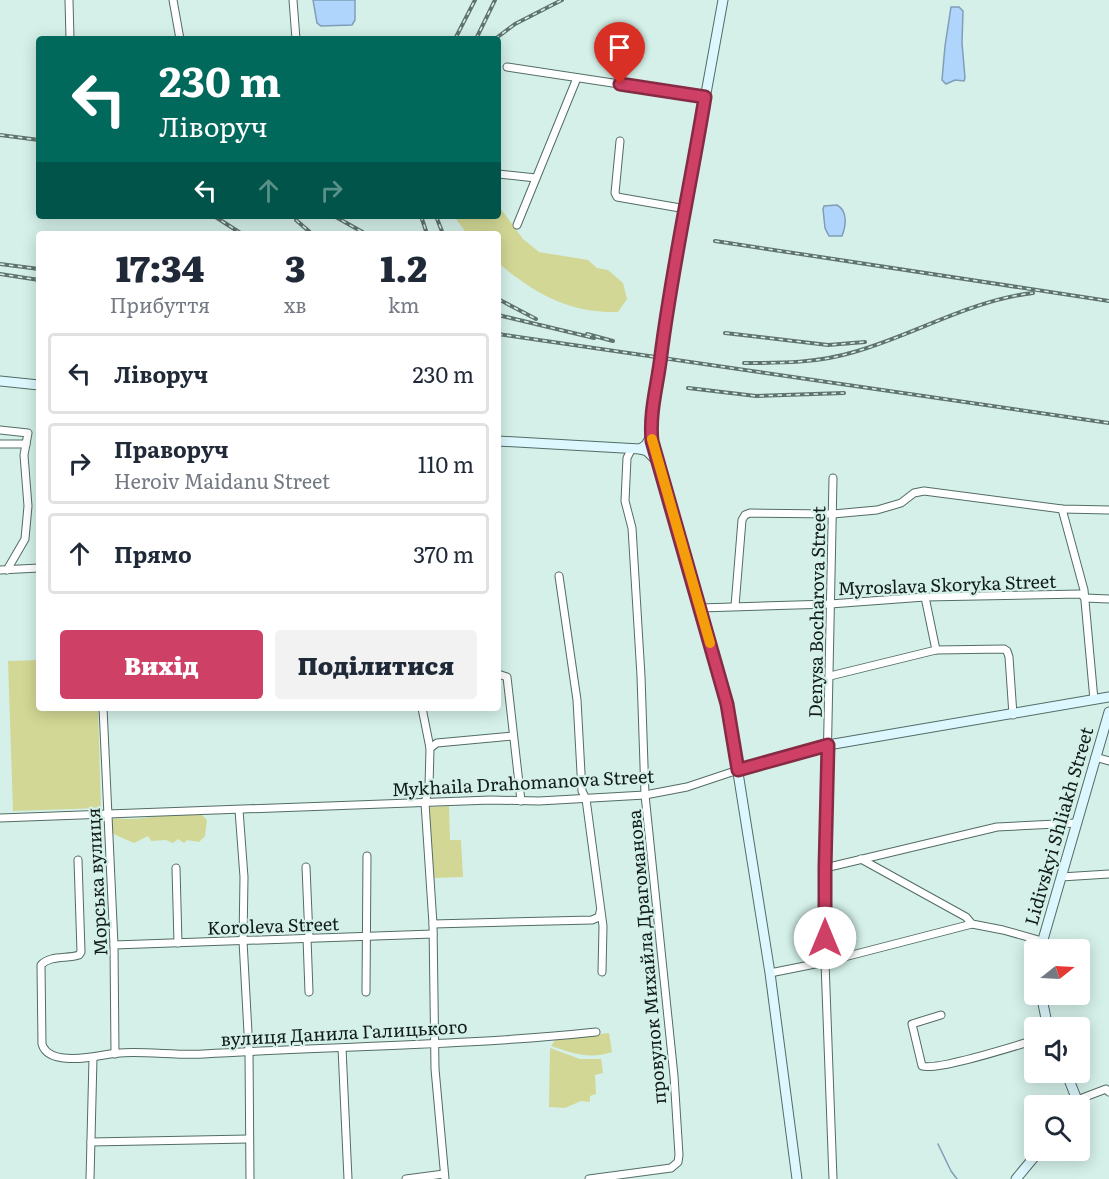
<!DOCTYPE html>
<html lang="uk">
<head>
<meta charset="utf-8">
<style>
  :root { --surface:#fff; --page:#f2f2f3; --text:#1f2937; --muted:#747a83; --line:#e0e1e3; --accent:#cf4067 }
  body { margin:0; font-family:Literata,serif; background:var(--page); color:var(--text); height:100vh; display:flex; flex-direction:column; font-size:22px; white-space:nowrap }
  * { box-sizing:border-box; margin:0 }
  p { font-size:20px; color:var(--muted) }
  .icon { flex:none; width:33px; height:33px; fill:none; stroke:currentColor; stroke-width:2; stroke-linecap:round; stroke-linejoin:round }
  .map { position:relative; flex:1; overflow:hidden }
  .details { position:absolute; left:36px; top:231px; width:465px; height:480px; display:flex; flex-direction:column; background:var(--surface); border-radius:6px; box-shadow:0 3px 15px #0003 }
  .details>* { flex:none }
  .top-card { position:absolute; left:36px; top:36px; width:465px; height:183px; border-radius:6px; box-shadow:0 3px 15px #0003; background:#00695c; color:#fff; overflow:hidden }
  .needle { width:39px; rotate:72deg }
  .tools { position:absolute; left:1024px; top:939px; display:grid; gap:12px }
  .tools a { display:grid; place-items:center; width:66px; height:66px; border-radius:6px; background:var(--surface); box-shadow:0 3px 15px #0003; font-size:30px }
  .pin { position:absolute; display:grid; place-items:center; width:51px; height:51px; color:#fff; margin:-62px -26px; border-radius:50% 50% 50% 0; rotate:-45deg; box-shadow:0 0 6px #0007 }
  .pin .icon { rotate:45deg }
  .me { position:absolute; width:66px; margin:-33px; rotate:0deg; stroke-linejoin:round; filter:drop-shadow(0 0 4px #0008) }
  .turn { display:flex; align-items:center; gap:21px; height:126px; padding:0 24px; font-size:27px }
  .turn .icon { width:78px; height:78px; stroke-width:2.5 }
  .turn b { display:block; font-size:42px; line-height:51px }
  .lanes { display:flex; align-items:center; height:57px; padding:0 24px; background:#0003; justify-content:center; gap:30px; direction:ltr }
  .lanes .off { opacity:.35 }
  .eta { display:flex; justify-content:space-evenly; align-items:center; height:102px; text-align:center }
  .eta b { font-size:36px; font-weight:800; line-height:42px }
  .cta { display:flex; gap:12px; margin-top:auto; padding:12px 24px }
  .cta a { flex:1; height:69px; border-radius:6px; background:var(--accent); color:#fff; font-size:24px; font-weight:800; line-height:69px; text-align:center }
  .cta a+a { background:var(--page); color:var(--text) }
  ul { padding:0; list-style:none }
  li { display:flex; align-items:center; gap:18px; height:81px; margin:0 12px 9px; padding:0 12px; border:3px solid var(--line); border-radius:6px }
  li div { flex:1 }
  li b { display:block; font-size:22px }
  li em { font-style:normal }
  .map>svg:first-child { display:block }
</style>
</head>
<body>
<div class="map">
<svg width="1109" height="1179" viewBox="0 0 1109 1179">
  <rect width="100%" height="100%" fill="#d4f0e9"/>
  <g fill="#d2d795">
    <path d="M498,205L523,239L539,252L588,260L597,268L608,270L623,283L627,299L618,312C568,313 536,294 498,263V234H467L454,216H498Z"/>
    <path d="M39,660V708H98L101,808L13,811L8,661Z"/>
    <path d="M449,806L450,840H461L463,877L434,878L429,810L430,807Z"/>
    <path d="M165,815H202L207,820L205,836L199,842L187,840L184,843L178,839L173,843L166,840L151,841L148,836L134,843L111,833L112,820L115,818C128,821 152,817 165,815Z"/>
    <path d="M609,1033L612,1052C589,1060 572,1053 551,1046L556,1039Z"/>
    <path d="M550,1048L580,1059H601L603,1073L595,1075L596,1094L590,1096V1102L581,1101L565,1108L549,1107Z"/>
  </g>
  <g fill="#afd5fc" stroke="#809eb8" stroke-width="1.5">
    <path d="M313,0H355V20L352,25L321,26L317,23Z"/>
    <path d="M951,7H959L963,11L962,43L965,78L964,81L955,80L946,84L942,80L945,46Z"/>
    <path d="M837,205C848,211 846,226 842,236H829L825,228L823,209L824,206Z"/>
  </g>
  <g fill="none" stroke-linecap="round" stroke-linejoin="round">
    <path stroke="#809eb8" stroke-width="1.5" d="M938,1144L951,1171L957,1179"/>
    <defs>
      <g id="street">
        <path d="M69,0L70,39"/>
        <path d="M173,0L180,39"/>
        <path d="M293,0L296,39"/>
        <path d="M507,67L705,97"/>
        <path d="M620,141L615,193L617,197L686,209"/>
        <path d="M498,174L536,178"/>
        <path d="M517,225L577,78"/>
        <path d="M0,430L28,433L24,455L28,506L25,539L7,570"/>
        <path d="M0,444H26"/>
        <path d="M1062,509L1084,590L1094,700"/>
        <path d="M0,570L39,568"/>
        <path d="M559,576L577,700L582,791L586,799L603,926L602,972"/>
        <path d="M925,597L936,650"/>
        <path d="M735,606L742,520L745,515L750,513L833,514L877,510L901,503L914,493L924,491L1062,509L1109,510"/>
        <path d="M700,608L830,604L925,597L1081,594L1085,598L1109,599"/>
        <path d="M498,674L507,677L521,801"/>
        <path d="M830,676L936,650L1004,649L1007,651L1009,657L1013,715"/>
        <path d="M103,708L114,945L115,1054"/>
        <path d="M422,708L430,748L429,787L425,803L433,924L435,1069L445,1179"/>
        <path d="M430,748L437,743L513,736"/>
        <path d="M1095,757L1109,761"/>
        <path d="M239,810L244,877L243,941L249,1051L250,1179"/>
        <path d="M0,818L491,800L539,801L645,795L687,787L738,770"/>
        <path d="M861,859L966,917L972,924L1003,930L1042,941"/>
        <path d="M78,860L81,952L79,955C67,959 50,955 41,965L42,1044C48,1065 88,1058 104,1055C133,1049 173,1056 204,1054C334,1046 466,1046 596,1032"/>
        <path d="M306,867L309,938"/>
        <path d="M176,868L178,943"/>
        <path d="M825,868L997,827L1076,823"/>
        <path d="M1061,877L1109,874"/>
        <path d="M433,924L592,920L599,917L600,912"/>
        <path d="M307,938L309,992"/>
        <path d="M114,945L433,934"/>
        <path d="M770,973L825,962L972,924"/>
        <path d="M366,992L367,856"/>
        <path d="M941,1015L912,1024L922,1066C937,1071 1015,1046 1035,1040"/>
        <path d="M342,1048L348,1179"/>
        <path d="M1077,1100L1106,1089L1109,1092"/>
        <path d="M91,1142L248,1139"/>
        <path d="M90,1179L93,1058"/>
        <path d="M406,1179L444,1174"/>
        <path d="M589,1179L671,1168L678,1162L679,1155L674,1076L645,795L641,676L632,528L625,501L627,458L632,448"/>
        <path d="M833,1179L825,962V868L833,478"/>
      </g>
      <g id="secondary">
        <path d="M0,381L39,385"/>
        <path d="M651,431L657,462L727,704L770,973L797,1179"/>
        <path d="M498,441L640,449"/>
        <path d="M656,460L647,451L640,449L646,445L650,438L668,302L723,0"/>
        <path d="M738,770L828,745L1109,697"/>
        <path d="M1040,950L1109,712"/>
        <path d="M1041,994L1048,1028"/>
        <path d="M1066,1072L1077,1100L1073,1106"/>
        <path d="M1016,1179L1040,1150"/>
      </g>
    </defs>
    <use href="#street" stroke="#536c66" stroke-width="9"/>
    <use href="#secondary" stroke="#536c66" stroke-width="11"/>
    <use href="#street" stroke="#fff" stroke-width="7"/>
    <use href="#secondary" stroke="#dcf7fd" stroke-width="9"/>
    <defs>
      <g id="rail">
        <path d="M455,39L475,0"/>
        <path d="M476,39L495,0"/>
        <path d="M495,39L515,24L562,0"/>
        <path d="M0,135L39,140"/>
        <path d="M214,216L242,234"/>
        <path d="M334,216L366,234"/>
        <path d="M421,216L427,234"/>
        <path d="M436,216L443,234"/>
        <path d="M296,220L312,234"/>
        <path d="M715,241L1109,301"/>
        <path d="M0,264L39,269"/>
        <path d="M0,274L39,280"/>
        <path d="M498,299L536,319"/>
        <path d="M498,315L594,338"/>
        <path d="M725,333L828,345L865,342"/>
        <path d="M498,334L1109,423"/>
        <path d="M587,334L613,341"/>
        <path d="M744,363C782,363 818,363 854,352C914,335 971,300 1033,293"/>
        <path d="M688,388L756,396L844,393"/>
      </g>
    </defs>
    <use href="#rail" stroke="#61736e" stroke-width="4"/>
    <use href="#rail" stroke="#d4f0e9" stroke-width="1.5" stroke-dasharray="4.5" stroke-linecap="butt"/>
  </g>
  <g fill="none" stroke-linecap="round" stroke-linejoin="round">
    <defs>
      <path id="route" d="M620,84L705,97C691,183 672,268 661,355C658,383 649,412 652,441L727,704L738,770L828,745L825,868V938"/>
    </defs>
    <use href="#route" stroke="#872a43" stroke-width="15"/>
    <use href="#route" stroke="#cf4067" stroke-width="10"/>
    <path stroke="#f59e0b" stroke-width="10" d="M652,439L710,643"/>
  </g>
  <g text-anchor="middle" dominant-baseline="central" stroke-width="4.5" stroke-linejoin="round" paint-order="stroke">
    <g font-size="18" fill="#121c19" stroke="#d4f0e9">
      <text transform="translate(947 584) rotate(-2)">Myroslava Skoryka Street</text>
      <text transform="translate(816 612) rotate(-89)">Denysa Bocharova Street</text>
      <text transform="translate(523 782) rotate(-3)">Mykhaila Drahomanova Street</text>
      <text transform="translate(1058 826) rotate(-74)">Lidivskyi Shliakh Street</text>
      <text transform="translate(96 882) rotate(-93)">Морська вулиця</text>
      <text transform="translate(273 925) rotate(-2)">Koroleva Street</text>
      <text transform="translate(646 957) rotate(-95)">провулок Михайла Драгоманова</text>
      <text transform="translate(344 1032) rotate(-3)">вулиця Данила Галицького</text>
    </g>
  </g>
</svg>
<div class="tools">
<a><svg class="needle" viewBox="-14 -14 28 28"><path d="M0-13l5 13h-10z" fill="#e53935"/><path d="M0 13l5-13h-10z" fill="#747a83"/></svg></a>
<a><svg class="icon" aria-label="sound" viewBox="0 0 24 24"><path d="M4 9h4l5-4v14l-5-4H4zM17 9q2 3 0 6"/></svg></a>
<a><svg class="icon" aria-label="search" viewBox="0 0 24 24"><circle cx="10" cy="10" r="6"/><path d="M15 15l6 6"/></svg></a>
</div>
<div class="pin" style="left:620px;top:84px;background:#d93025"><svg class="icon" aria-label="arrive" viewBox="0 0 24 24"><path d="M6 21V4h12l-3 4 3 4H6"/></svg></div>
<svg class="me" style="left:825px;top:938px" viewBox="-20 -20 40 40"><circle r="19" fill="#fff"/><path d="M0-13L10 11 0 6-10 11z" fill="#cf4067"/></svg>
<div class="top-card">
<div class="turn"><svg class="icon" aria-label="left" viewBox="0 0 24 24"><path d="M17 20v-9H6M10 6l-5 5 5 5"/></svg><div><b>230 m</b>Ліворуч</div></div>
<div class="lanes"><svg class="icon" aria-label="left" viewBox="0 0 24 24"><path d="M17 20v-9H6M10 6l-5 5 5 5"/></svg><svg class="icon off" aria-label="ahead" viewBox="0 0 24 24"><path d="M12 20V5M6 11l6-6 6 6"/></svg><svg class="icon off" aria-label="right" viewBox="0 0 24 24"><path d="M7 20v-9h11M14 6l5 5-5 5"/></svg></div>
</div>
<section class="details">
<div class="eta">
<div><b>17:34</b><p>Прибуття</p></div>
<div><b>3</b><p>хв</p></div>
<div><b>1.2</b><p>km</p></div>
</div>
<ul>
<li><svg class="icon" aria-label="left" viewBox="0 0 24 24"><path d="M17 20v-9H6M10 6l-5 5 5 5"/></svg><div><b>Ліворуч</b></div><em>230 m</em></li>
<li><svg class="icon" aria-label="right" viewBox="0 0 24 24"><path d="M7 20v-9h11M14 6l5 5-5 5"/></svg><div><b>Праворуч</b><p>Heroiv Maidanu Street</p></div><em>110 m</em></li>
<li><svg class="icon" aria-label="ahead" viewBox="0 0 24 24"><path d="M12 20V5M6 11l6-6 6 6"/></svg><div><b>Прямо</b></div><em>370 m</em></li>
</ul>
<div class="cta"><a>Вихід</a><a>Поділитися</a></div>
</section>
</div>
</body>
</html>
